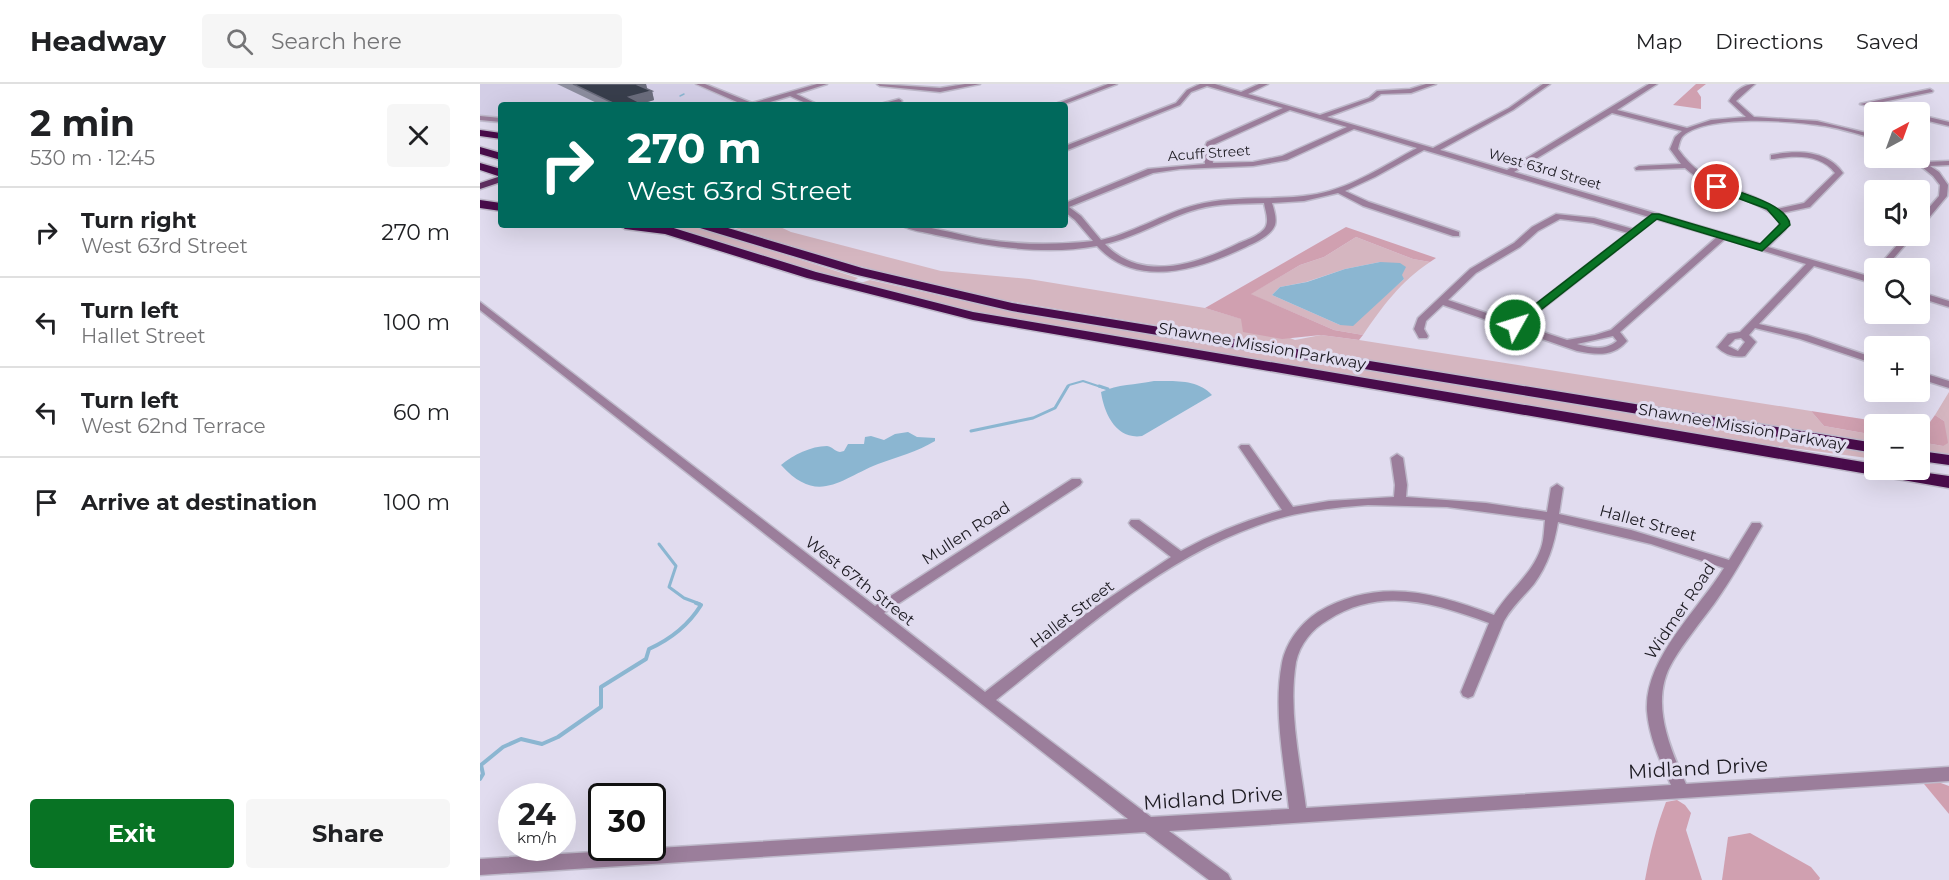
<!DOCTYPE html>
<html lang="en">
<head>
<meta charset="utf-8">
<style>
  :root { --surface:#fff; --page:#f6f6f6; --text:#202124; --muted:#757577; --line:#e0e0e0; --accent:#087324 }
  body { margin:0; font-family:Montserrat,sans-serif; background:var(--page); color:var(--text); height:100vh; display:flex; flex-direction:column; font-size:22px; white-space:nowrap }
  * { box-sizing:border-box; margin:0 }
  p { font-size:20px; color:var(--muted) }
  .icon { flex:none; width:33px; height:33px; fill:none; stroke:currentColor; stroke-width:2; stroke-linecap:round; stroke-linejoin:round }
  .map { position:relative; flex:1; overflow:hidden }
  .sheet { display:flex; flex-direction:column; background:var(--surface); width:480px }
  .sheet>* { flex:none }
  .top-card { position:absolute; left:18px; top:18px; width:570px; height:126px; border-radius:6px; box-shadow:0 6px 24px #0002; background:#00695c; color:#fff; overflow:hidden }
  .needle { width:39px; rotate:41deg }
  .controls { position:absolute; left:1384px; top:18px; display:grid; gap:12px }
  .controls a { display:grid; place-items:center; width:66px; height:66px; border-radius:6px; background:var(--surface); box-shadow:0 6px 24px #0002; font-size:30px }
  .speed { position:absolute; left:18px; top:699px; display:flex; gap:12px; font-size:30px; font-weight:700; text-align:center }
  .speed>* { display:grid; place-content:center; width:78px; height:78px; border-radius:50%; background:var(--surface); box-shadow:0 6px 24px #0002; line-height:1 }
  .speed small { font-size:15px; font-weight:400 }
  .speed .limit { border:3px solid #111; border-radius:9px; background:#fff; color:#111 }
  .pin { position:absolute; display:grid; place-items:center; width:51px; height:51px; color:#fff; margin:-26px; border:3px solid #fff; border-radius:50%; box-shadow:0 2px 6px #0007 }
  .me { position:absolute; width:66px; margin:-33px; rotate:51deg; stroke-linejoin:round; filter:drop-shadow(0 0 4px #0008) }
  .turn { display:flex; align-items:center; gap:21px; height:126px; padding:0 30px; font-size:27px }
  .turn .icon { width:78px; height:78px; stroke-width:2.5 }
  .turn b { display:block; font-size:42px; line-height:51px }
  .round { display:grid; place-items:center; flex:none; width:63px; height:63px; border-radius:6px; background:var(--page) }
  .overview { display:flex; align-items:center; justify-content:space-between; height:102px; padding:0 30px }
  h1 { font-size:36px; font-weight:700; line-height:45px }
  .primary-button { display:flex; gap:12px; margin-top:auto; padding:12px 30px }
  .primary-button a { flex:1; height:69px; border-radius:6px; background:var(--accent); color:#fff; font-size:24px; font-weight:700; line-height:69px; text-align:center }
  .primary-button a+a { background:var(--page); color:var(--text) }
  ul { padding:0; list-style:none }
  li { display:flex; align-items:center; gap:18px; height:90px; padding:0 30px; border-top:2px solid var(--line) }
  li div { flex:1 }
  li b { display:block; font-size:22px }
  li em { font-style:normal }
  header { display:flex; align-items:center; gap:36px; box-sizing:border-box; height:84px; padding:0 30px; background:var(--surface); border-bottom:2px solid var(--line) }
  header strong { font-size:28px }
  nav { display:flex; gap:33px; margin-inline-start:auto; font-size:21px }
  .search { width:420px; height:54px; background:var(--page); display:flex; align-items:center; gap:15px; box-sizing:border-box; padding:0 21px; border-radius:6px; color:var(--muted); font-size:22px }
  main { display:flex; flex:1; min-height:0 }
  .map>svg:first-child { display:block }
</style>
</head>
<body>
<header>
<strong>Headway</strong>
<div class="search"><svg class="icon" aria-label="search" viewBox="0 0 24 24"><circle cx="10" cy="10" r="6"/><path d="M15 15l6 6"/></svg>Search here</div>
<nav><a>Map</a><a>Directions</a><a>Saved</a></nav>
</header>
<main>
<section class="sheet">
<div class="overview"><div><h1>2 min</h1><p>530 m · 12:45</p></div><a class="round"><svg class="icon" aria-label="close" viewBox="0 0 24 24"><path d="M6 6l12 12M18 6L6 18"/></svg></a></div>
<ul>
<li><svg class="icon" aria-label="right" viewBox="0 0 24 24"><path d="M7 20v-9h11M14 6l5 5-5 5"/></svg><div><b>Turn right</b><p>West 63rd Street</p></div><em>270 m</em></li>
<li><svg class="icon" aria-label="left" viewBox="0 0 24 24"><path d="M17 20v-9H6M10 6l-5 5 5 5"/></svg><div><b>Turn left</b><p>Hallet Street</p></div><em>100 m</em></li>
<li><svg class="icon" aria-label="left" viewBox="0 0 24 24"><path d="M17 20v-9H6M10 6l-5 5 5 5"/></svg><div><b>Turn left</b><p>West 62nd Terrace</p></div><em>60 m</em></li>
<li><svg class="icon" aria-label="arrive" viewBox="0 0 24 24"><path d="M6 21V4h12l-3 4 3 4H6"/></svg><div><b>Arrive at destination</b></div><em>100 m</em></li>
</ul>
<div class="primary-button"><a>Exit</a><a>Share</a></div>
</section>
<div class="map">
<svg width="1469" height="796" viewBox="0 0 1469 796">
  <rect width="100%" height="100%" fill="#e1dcef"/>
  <path fill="#d3cee6" d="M0,0H213L257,19L251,21H21V40L0,38Z"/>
  <g fill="#d5b6c0" fill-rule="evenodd">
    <path d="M185,141H211L378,194L372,198L288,176Z"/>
    <path d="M246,141H296L311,148L461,187L549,195L725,224L762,235L815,256L841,251L879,256L1331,327L1344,342L1395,351V359L516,215C422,195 338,172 246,141Z"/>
    <path d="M876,153L933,175L950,178C921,197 902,223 883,251L854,246L770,210L820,181L844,173ZM900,178L924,195L875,238L860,241L792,211L800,203L826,198L865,185Z"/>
    <path d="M390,196L525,226L1395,370V375L1273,359L519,233L465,223L377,200Z"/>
    <path d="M1469,308V371L1440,366V358L1463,362L1464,337L1455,331Z"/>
  </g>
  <g fill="#d0a0b0">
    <path d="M1216,0H1226L1217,7L1221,13V25L1193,21Z"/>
    <path d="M866,143L956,174L950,178L933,175L876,153L844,173L820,181L771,210L854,246L883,251L879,256L841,251L802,255L763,248L761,235L725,224Z"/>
    <path d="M1331,327L1415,340H1395V351L1344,342Z"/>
    <path d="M1455,331L1464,337L1468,359L1463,362L1440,358V345H1445Z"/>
    <path d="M1458,698L1469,702V730L1444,700Z"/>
    <path d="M1197,716L1205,721L1211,729L1206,746L1222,796H1165C1170,769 1176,744 1186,718Z"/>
    <path d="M1270,749L1331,783L1340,794L1339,796H1242L1248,753Z"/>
  </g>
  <g fill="#8bb6d1">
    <path d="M900,178L920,179L926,183L922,191L924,195L873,242L860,241L792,211L800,203L827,198L865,185Z"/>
    <path d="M674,297C694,297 718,295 732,311L662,352C636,356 624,329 621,308C638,300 655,301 674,297Z"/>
    <path d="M428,348L437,353L455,354V357C437,368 417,373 398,380C360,395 338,422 301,381C313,371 331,362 347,362C353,363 354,367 360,368L364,367L368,360H384L385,353L391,352L404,356L415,350Z"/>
  </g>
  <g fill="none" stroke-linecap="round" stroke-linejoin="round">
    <path stroke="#8bb6d1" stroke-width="1.5" d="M200,12L204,10"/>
    <path stroke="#8bb6d1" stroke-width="2" d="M587,304L589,301L603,297L624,304"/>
    <g stroke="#8bb6d1" stroke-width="3">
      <path d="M619,302L628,305"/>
      <path d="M491,347L553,334L575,324L588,302"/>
      <path d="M179,460L196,482L189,503L204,514L220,520"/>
    </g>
    <path stroke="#8bb6d1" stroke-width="4" d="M0,695L3,690L1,681L23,663L41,655L62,660L78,653L121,623V603L166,575L169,565C191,555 208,542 221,521L216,519"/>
    <defs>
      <g id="minor">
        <path d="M216,0H225L272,19L337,0H347L316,10L339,21H330L310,12L280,21H264Z"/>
        <path d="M397,0L460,4L485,0H500L460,8L400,2Z"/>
        <path d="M628,0H637L582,21H573Z"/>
        <path d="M720,0H735L761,8L779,0H788L768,10L840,31L889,14L897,7L930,5L946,0H956L931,9L901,10L893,16L847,33L953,64L1029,24L1063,0H1070L1033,26L960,66L1027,86L1169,0H1177L1137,26L1207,44L1231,36L1266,33L1249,17C1255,7 1264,0 1275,0L1256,17L1274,33L1337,37L1395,51V55C1378,50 1362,45 1345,42C1314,37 1227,30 1203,52C1200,55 1199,61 1198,65C1226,105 1260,101 1297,125L1324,119L1355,89C1341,70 1314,71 1294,75H1291V71C1317,66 1347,66 1363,89L1330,123L1302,129L1309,137L1305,146L1288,163L1395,194V200L1334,182L1279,240L1327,251L1395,274V280L1320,255L1275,244L1269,251L1276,258L1265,272C1254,274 1244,270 1237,263L1248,250L1260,248L1326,180L1245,155L1140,248L1147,257C1134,273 1116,271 1097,267L963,221L946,237L944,245L948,252L947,254H939L934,245L938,234L990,185L1034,159L1052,143L1076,130L1114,134L1153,145L1169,133L944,66L895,93L865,107L889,118L979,148V152H973L883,122L858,109L824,117L792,119C794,126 797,134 795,141C791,152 776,158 766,163C720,185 657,206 617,162C563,172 508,162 456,151C445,148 430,147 421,141C448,141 475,150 502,155C539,161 576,161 613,157L595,136L585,128V119L668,85L725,80L723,67L727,58L803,24L727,2L711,8L700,21L585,67V62L696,19L707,6ZM810,26L867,43L802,72L773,78L733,79L731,67L733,61ZM1132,29L1202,47L1195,53L1190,65L1201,80L1159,82L1155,84L1156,86L1205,84C1233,109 1273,112 1301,137L1298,143L1281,160L1034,88ZM874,45L937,64C905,81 873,103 837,110C800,117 761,111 724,119C688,126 657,148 621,156L601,132L589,123L673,89L700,85L773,82L807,76ZM784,119C785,126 789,135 786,142C783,150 767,156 759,159C717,180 662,199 625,160C658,153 685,134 718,125C739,119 762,120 784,119ZM1080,135L1113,139L1148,149L1033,238L968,216L996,189L1040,163L1058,147ZM1176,135L1237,153L1131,246L1115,251L1087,256L1042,241ZM1133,252L1137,257C1125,267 1111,264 1097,260ZM1261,254L1265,258L1258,267L1248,262L1255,255Z"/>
        <path d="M1450,5L1453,7L1452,8L1393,20L1422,27L1423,28H1413L1380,20Z"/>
        <path d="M419,15L422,17L421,18L397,21Z"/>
        <path d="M1440,31L1469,38V42L1440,35Z"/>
        <path d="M0,32L21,34V38L0,36Z"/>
        <path d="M1431,74H1439L1445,78L1469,77V81L1450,82L1459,88L1468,101L1467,112L1443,141L1440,142V134L1459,112L1460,101L1453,92Z"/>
        <path d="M1425,152H1433L1405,184H1397Z"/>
        <path d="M1440,208L1469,217V223L1440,214Z"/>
        <path d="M0,218L395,522L592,395H600L602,398L600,401L404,529L505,608L611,526L691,473L651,442L649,439L651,436H659L701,467C734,449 766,436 802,426L759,363L761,361H769L813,423L849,417L914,413L915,401L911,374L917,370L923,374L927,401L926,413L1006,419L1067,428L1071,404L1077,400L1083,404L1079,430L1151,446L1249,476L1272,439H1280L1282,442C1266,469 1252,495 1234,520C1220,539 1205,557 1193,577C1169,616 1189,662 1206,700L1469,683V697L689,747L748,790L751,796H729L665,748L0,791V775L648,735L0,226ZM888,421L967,423L1065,436C1064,445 1064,456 1061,464C1052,491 1028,507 1014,531C954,508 897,493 838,528C821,539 806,558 802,579C793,626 804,677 809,725L671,733L516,616C597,552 678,477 776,442C812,428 850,424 888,421ZM1078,438L1171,460L1244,484C1218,526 1164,575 1167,627C1169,653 1180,677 1191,701L826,724C820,677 808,626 816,578C820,560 832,545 848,536C901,502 954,519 1009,539L981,608L983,612L988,614L993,612L1024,537C1032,523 1044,512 1054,500C1068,481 1074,461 1078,438Z"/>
        <path d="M1440,288L1469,297V304L1440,295Z"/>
      </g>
      <path id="major" d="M21,92V98L0,105V99Z"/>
      <g id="highway">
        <path d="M0,46L21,49V55L0,52Z"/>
        <path d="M0,63L21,69V76L0,70Z"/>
        <path d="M0,79L21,85V93L0,86Z"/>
        <path d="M0,116L21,119V127L0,124Z"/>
        <path d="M139,141H184L336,188L493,228L1395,380V386H1426L1469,392V404L493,236L327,194L185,150L145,145Z"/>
        <path d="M219,141H238L382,184L532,219L1395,359V369L532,227L373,190L220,144Z"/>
        <path d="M1440,367L1469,371V381L1440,377Z"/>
      </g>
    </defs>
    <use href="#minor" stroke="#beb9ca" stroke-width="3"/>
    <use href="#major" stroke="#beb9ca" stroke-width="3"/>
    <use href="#highway" stroke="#beb9ca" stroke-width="3"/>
    <use href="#minor" fill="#9b7e9b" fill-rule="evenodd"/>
    <use href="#major" fill="#5f2e60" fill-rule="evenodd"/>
    <use href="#highway" fill="#490c4b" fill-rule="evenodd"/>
  </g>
  <path fill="#8c8d9e" d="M77,0H166L167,5L172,7L174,16L162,20L164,21H121Z"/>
  <g fill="#6b6d7d">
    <path d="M161,0H166L168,8L158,1Z"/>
    <path d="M172,7L174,16L157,21L149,13Z"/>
  </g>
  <path fill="#383e4c" stroke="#6b6d7d" stroke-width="1.5" d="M93,0H161L158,1L172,7L149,13L163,20L162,21H137Z"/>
  <path fill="#087324" stroke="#054b17" stroke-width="1.5" d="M1233,101H1240C1257,108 1308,120 1310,141L1282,167L1177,135L1039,243H1031V239L1172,130H1179L1280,160L1300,140L1287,125L1233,105Z"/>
  <g text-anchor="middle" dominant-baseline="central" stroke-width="6" stroke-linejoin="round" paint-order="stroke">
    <g font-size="14" fill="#1c1a21" stroke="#e1dcef">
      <text transform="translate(729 69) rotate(-4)">Acuff Street</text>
      <text transform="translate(1065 85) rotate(16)">West 63rd Street</text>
    </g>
    <g font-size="16" fill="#1c1a21" stroke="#e1dcef">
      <text transform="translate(782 262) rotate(10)">Shawnee Mission Parkway</text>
      <text transform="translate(1262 343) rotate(10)">Shawnee Mission Parkway</text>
      <text transform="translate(1168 439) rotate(15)">Hallet Street</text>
      <text transform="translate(486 449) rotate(-33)">Mullen Road</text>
      <text transform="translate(380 497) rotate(38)">West 67th Street</text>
      <text transform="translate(1200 527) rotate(-56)">Widmer Road</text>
      <text transform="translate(592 530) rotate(-37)">Hallet Street</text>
    </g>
    <g font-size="20" fill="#1c1a21" stroke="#e1dcef">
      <text transform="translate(1218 684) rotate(-3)">Midland Drive</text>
      <text transform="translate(733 714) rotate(-4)">Midland Drive</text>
    </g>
  </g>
</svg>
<div class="controls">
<a><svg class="needle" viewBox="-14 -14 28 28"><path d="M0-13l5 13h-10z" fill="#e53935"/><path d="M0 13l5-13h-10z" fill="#757577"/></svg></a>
<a><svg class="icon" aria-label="sound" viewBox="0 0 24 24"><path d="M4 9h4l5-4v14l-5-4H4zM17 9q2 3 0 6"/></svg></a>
<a><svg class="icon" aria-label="search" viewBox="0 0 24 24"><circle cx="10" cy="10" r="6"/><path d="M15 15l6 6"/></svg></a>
<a>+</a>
<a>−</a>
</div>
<div class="speed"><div>24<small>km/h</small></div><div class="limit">30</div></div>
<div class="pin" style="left:1237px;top:103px;background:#d93025"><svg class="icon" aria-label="arrive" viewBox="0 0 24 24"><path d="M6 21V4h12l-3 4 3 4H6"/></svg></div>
<svg class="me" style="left:1035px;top:241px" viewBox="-20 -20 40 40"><circle r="17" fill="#087324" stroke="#fff" stroke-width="3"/><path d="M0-11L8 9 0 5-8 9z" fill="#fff"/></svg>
<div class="top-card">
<div class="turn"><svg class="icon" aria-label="right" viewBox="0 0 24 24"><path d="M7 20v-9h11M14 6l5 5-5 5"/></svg><div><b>270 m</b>West 63rd Street</div></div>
</div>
</div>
</main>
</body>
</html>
